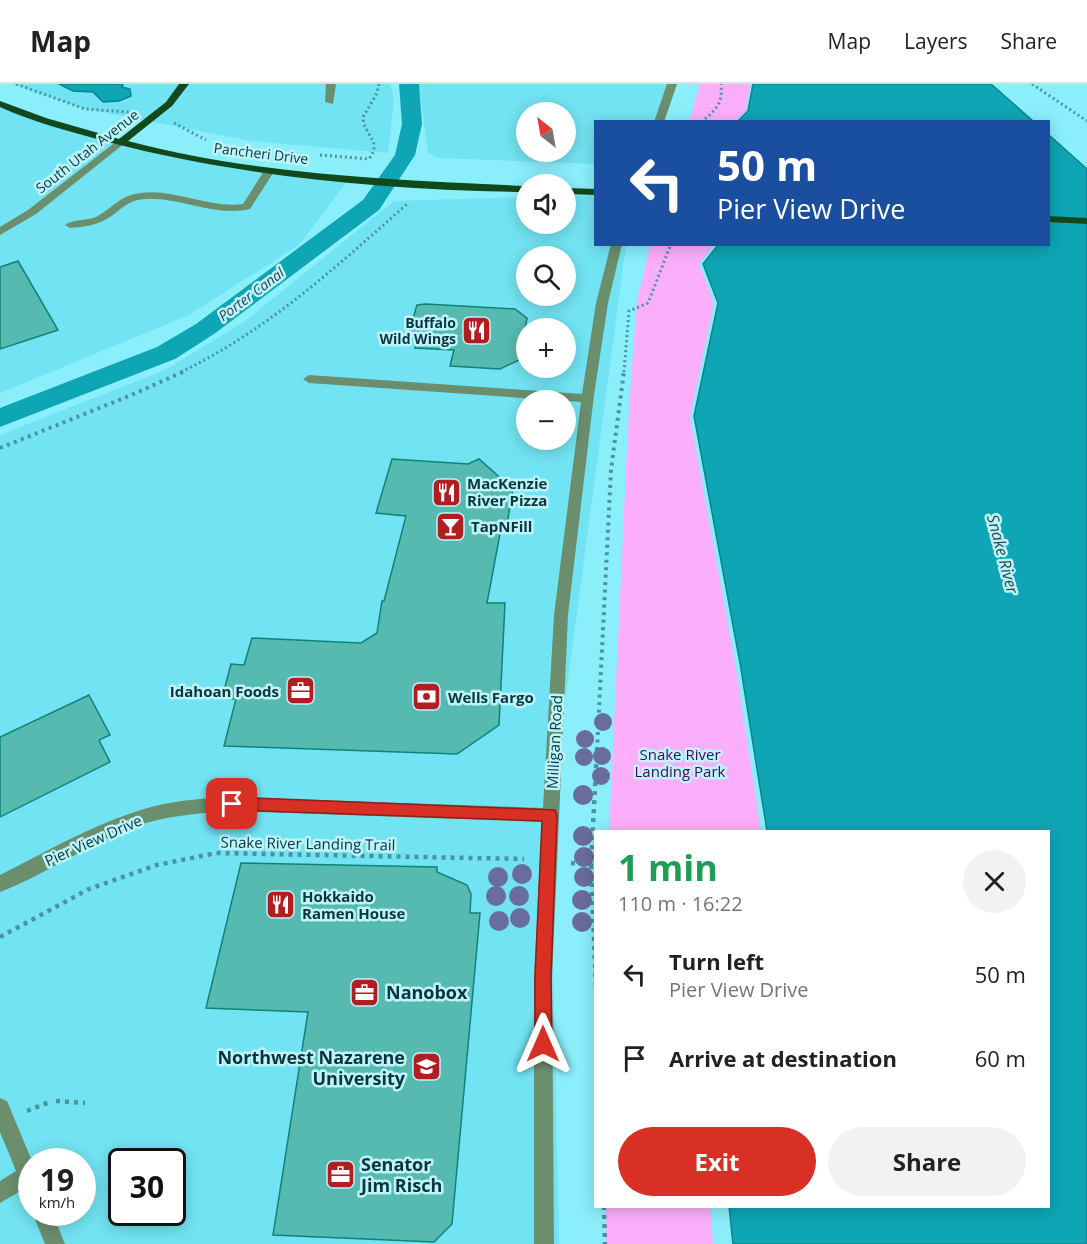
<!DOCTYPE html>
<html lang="en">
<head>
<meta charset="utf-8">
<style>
  :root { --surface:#fff; --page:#f2f2f2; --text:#202124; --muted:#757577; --line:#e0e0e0; --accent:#d93025 }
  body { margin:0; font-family:"Open Sans",sans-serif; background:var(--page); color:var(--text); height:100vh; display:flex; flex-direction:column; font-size:22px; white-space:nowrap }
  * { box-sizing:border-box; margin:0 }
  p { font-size:20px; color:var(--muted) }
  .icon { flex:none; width:33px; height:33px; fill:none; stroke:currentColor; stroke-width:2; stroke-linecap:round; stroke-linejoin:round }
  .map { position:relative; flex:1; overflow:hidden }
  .panel { position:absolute; left:594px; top:746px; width:456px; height:378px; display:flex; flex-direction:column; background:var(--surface); border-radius:0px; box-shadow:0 3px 15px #0003 }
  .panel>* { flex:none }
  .banner { position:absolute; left:594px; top:36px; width:456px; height:126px; border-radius:0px; box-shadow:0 3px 15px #0003; background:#1a4fa0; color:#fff; overflow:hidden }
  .needle { width:39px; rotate:329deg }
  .fabs { position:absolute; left:516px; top:18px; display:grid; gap:12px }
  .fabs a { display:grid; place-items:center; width:60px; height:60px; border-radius:50%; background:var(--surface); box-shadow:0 3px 15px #0003; font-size:30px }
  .speed { position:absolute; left:18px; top:1064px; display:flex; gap:12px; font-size:30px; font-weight:700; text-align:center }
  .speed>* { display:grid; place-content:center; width:78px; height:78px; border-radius:50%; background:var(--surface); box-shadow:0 3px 15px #0003; line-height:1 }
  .speed small { font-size:15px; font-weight:400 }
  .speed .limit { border:3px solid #111; border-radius:9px; background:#fff; color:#111 }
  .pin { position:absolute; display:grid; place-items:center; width:51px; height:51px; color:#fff; margin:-26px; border-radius:12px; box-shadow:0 3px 9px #0006 }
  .me { position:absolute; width:66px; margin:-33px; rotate:0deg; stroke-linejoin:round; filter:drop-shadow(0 0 4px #0008) }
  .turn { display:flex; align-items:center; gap:21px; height:126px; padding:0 24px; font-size:27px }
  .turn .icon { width:78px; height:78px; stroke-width:2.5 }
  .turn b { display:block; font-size:42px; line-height:51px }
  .round { display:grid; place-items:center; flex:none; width:63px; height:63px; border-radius:32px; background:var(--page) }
  .headline { display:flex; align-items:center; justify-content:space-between; height:102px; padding:0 24px }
  h1 { font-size:36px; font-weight:700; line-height:45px; color:#1e9e55 }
  .primary-button { display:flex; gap:12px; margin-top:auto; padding:12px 24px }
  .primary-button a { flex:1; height:69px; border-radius:36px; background:var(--accent); color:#fff; font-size:24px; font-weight:700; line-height:69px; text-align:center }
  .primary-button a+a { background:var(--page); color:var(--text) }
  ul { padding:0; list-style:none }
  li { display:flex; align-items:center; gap:18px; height:84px; padding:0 24px }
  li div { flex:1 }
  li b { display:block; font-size:22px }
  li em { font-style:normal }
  header { display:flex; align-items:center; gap:36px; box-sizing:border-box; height:84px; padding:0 30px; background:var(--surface); border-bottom:2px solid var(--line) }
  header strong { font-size:28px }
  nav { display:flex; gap:33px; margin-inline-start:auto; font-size:21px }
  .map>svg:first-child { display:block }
</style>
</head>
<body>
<header>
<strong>Map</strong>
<nav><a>Map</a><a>Layers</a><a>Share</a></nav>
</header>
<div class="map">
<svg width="1087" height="1160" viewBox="0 0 1087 1160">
  <rect width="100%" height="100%" fill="#8beefb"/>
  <g fill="#72e3f2" fill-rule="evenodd">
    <path d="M12,0H390L394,16L388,69L251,57L82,24Z"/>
    <path d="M419,0H670L659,37L596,38L595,80L438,74L428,69ZM526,28H566V68H526Z"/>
    <path d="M0,19L22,30L207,78L349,95L299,161L189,231L0,309Z"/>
    <path d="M595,111L596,160L626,161L550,731L559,1160H0V351L165,286L245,237L394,117L526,113V140H566V112ZM526,172H566V212H526ZM526,244H566V284H526ZM526,316H566V356H526ZM32,1077H82V1128H32ZM122,1077H172V1128H122Z"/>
  </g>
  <g fill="#fbaffb">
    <path d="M700,0H750L746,27L735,37H689Z"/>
    <path d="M650,161H714L699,180L714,219L690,333L735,579L761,747H609L629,323L637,217Z"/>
    <path d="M606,1122H710L713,1160H605Z"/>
  </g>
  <g fill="#0ea5b4" stroke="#0c8490" stroke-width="1.5">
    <path d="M59,0H123L122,3L130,5L131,12L119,17L103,18L93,8L73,7Z"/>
    <path d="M753,0H991L1033,37H738L748,27Z"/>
    <path d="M1049,51L1087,85V1160H733L729,1122H1048V747H767L740,579L694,332L718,219L703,180L718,161L1048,160Z"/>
  </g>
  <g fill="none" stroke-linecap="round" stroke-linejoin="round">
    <path fill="#0ea5b4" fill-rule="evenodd" d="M399,0H419L422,40L415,71L379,126L214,250L175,275L0,343V324L157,263L196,240L363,116L395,71L402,40Z"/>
  </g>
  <g fill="#57bab0" stroke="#0c847b" stroke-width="1.5">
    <path d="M18,177L58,246L0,265V183Z"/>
    <path d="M426,220L515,225L527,234L519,276L500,285L450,282L454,266L415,264L417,255H407L417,221Z"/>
    <path d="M392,375L468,380L479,375L505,398L514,399L507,440L502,439L487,519H505L499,641L457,670L224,662L236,615L222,614L231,580L244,581L252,554L361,559L377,549L382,517H384L406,432L376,429Z"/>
    <path d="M89,611L110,651L99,656L110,678L0,733V653Z"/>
    <path d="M241,779L437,783V788L467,801L471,810L470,829H480L452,1140L434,1158L273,1151L308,928L206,924Z"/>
  </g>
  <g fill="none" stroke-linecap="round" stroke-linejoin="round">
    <g stroke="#4b949d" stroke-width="3" stroke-dasharray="2 3" stroke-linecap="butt">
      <path d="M16,0L85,25L129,28"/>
      <path d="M1032,0L1087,37"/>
      <path d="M701,38C716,26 723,20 721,0"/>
      <path d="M174,39L206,56"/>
      <path d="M320,71L369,75C383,56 364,53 363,33L377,9L379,0"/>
      <path d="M181,288C268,246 336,183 407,120"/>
      <path d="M624,288L629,227L648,219L671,160"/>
    </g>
    <g stroke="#4b949d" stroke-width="4" stroke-dasharray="3 4.5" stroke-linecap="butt">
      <path d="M0,364L129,312L185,287"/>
      <path d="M597,666L611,386L624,287"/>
    </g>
    <g stroke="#4b949d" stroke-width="4.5" stroke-dasharray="4 5" stroke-linecap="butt">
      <path d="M571,779L591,781L597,664"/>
      <path d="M591,781L596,903"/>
      <path d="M0,853L89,805L157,781L216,769L524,775"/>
      <path d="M56,1017L85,1019"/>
      <path d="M27,1027L52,1017"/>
      <path d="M604,1122L605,1160"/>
    </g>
    <g fill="#6b8e6d" fill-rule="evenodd">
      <path d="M326,0H336L333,20L325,18Z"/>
      <path d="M667,0H677L664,38H654Z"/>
      <path d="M117,57L125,59L36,130L0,151V143L28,126Z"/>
      <path d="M266,84L275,86L250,125C210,134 173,109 138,116C127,118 119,127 110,133C98,141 84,143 70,144L65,141C73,135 86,137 96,133C108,127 118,115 131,111C167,100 206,125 243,120Z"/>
      <path d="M611,160H622L608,219L594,311L568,531L552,893L554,1160H534V893L542,738L232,727C203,729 174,731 146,739C94,755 50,789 0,808V791C50,766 100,736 155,722C180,716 206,714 232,713L543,724L554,531L581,318L309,299L303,295L309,291L582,310L596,219Z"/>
      <path d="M0,1014L7,1017L32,1077V1111L24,1105L0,1119V1097L16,1087L0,1048Z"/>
      <path d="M32,1128H52L65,1160H45Z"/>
    </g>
    <g fill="#11491c" fill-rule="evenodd">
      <path d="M179,0H189L172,22L128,57C257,91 393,96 526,102V108C387,106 242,93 108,58C72,48 35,39 0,23V17L46,34L119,55L166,18Z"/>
      <path d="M566,104L596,105V111L566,110Z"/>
      <path d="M1048,132L1087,134V140L1048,138Z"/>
    </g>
  </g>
  <g fill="#696d9d">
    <circle cx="603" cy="638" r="9"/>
    <circle cx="585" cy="655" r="9"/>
    <circle cx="602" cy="672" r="9"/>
    <circle cx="584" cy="673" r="9"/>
    <circle cx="601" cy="692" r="9"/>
    <circle cx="583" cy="711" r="10"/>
    <circle cx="583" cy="752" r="10"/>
    <circle cx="584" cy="773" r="10"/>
    <circle cx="522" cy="790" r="10"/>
    <circle cx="498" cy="793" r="10"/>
    <circle cx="584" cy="793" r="10"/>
    <circle cx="496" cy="812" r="10"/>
    <circle cx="519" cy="812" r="10"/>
    <circle cx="582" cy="816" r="10"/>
    <circle cx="520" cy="834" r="10"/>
    <circle cx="499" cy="837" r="10"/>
    <circle cx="582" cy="838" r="10"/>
  </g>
  <path fill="#d93025" stroke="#8d1f18" stroke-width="1.5" d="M232,713L555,726L557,731L551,893L552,960L549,966L543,969L537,966L535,960V893L542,737L232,726L227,724L225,720L227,715Z"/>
  <defs>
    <symbol id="restaurant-square" viewBox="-11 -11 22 22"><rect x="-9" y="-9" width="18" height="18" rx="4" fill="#b01e21" stroke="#bdf4fc"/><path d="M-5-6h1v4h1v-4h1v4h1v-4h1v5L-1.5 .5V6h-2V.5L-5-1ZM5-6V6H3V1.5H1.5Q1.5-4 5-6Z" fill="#fff"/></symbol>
    <symbol id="bar-square" viewBox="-11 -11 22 22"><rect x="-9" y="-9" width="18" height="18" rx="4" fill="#b01e21" stroke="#bdf4fc"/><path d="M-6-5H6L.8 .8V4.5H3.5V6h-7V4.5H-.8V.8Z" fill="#fff"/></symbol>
    <symbol id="office-square" viewBox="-11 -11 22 22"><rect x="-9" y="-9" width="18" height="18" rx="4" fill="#b01e21" stroke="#bdf4fc"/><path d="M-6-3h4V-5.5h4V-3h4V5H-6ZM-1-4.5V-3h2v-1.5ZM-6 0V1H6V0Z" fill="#fff"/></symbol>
    <symbol id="bank-square" viewBox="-11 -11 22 22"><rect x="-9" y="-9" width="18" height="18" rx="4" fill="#b01e21" stroke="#bdf4fc"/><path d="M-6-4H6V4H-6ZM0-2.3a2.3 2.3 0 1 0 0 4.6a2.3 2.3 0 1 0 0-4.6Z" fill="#fff"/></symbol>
    <symbol id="university-square" viewBox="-11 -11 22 22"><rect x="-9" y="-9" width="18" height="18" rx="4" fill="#b01e21" stroke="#bdf4fc"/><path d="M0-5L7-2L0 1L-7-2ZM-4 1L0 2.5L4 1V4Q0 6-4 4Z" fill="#fff"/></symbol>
  </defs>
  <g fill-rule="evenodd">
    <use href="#restaurant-square" x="460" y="230" width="33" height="33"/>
    <use href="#restaurant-square" x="430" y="392" width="33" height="33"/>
    <use href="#bar-square" x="434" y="426" width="33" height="33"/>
    <use href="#office-square" x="284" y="590" width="33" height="33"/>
    <use href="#bank-square" x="410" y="596" width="33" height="33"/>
    <use href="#restaurant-square" x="264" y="804" width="33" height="33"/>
    <use href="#office-square" x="348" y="892" width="33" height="33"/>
    <use href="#university-square" x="410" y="966" width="33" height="33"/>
    <use href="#office-square" x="324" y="1074" width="33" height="33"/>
  </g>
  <g text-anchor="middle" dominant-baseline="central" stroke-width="5" stroke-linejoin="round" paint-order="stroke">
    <g font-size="14" fill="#09363c" stroke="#bdf4fc">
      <text transform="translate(87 67) rotate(-38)">South Utah Avenue</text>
      <text transform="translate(261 69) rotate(7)">Pancheri Drive</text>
    </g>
    <g font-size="14" font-style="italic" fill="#2b474b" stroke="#bdf4fc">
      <text transform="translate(251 210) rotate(-37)">Porter Canal</text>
    </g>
    <g font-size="14" font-weight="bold" fill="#09363c" stroke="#bdf4fc" text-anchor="end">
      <text x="456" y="238">Buffalo<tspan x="456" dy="16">Wild Wings</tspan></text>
    </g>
    <g font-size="15" font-weight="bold" fill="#09363c" stroke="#bdf4fc" text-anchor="start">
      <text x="467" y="399">MacKenzie<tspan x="467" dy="17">River Pizza</tspan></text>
      <text x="471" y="442">TapNFill</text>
      <text x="279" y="607" text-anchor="end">Idahoan Foods</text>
      <text x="448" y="613">Wells Fargo</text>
      <text x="302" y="812">Hokkaido<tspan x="302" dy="17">Ramen House</tspan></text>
    </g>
    <g font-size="15" fill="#09363c" stroke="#bdf4fc">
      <text transform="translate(554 658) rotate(-87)">Milligan Road</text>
      <text transform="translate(93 756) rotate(-24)">Pier View Drive</text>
      <text transform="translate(308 759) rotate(1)">Snake River Landing Trail</text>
    </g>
    <g font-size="15" fill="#4d0350" stroke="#bdf4fc">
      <text x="680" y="670">Snake River<tspan x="680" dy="17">Landing Park</tspan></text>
    </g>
    <g font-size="16" font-style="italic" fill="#2b474b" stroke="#bdf4fc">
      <text transform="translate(1003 470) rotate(75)">Snake River</text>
    </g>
    <g font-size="18" font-weight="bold" fill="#09363c" stroke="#bdf4fc" text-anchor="start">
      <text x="386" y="908">Nanobox</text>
      <text x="405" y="973" text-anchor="end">Northwest Nazarene<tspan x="405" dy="21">University</tspan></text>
      <text x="361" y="1080">Senator<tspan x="361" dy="21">Jim Risch</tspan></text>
    </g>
  </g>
</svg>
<div class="fabs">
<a><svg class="needle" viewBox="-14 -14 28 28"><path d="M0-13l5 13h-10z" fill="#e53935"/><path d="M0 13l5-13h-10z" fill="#757577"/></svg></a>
<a><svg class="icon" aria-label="sound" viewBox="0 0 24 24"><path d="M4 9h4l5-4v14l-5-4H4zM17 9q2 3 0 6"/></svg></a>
<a><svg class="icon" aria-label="search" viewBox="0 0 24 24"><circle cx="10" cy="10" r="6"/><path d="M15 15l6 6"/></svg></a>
<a>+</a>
<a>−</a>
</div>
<div class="speed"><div>19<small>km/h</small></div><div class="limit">30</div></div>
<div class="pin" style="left:232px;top:720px;background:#d93025"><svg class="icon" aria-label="arrive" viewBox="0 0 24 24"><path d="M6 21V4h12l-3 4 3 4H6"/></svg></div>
<svg class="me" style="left:543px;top:960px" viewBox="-20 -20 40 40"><path d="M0-17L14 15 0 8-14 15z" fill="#d93025" stroke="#fff" stroke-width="4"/></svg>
<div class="banner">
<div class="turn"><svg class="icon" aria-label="left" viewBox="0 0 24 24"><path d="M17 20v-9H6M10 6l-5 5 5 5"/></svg><div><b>50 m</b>Pier View Drive</div></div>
</div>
<section class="panel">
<div class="headline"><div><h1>1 min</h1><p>110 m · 16:22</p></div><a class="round"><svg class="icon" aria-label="close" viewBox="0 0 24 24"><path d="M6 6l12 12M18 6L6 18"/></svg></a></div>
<ul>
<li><svg class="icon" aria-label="left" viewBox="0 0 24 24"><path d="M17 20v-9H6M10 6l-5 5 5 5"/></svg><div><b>Turn left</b><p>Pier View Drive</p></div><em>50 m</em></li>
<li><svg class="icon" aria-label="arrive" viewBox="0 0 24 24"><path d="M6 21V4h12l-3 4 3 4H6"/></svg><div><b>Arrive at destination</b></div><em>60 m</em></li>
</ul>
<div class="primary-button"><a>Exit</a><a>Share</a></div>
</section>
</div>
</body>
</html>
